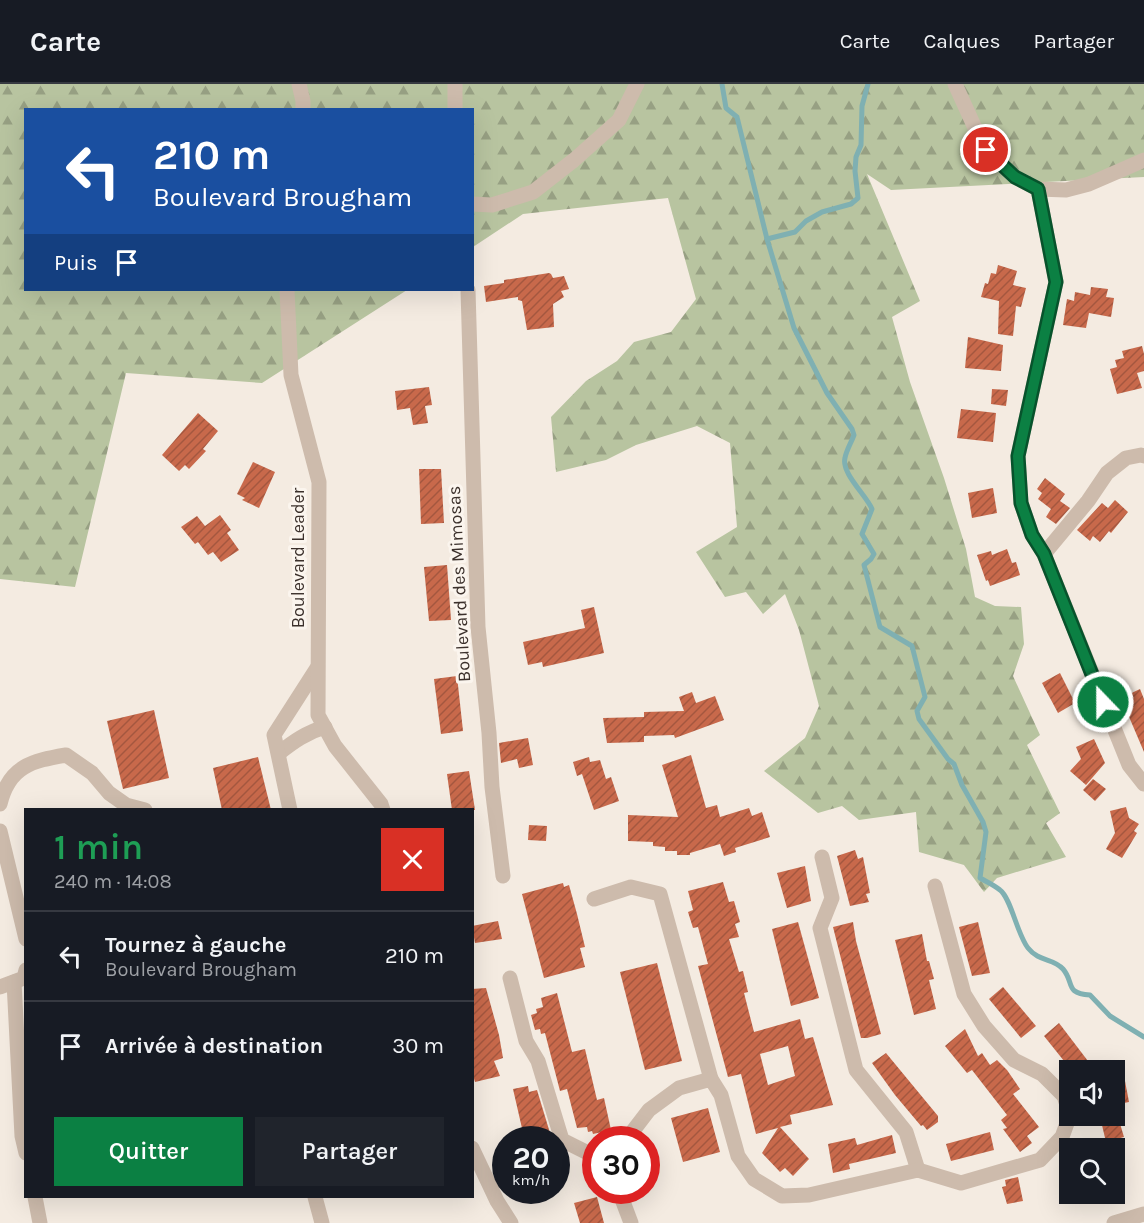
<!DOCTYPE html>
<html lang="fr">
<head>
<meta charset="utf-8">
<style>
  :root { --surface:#171b24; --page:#20242c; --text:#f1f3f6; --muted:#9ea1a6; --line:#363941; --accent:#0b8043 }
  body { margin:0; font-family:Karla,sans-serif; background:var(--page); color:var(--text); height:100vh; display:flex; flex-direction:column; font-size:22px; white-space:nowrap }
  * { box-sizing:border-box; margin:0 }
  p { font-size:20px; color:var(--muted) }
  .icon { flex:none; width:33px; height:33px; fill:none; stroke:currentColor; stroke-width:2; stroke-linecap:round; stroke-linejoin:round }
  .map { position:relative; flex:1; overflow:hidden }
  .panel { position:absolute; left:24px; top:724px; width:450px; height:390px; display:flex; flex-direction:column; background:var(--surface); border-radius:0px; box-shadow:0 6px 24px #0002 }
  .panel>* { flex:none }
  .top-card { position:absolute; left:24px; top:24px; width:450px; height:183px; border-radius:0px; box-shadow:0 6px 24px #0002; background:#1a4fa0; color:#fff; overflow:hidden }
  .tools { position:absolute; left:1059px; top:976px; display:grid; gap:12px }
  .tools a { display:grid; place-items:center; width:66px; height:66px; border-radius:0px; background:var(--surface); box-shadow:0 6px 24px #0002; font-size:30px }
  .speed { position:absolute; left:492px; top:1042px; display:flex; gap:12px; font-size:30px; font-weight:700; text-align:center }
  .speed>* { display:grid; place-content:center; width:78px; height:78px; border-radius:50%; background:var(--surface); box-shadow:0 6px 24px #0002; line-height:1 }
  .speed small { font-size:15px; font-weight:400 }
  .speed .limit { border:9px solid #d22; background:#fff; color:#111 }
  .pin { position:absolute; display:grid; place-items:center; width:51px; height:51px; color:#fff; margin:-26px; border:3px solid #fff; border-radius:50%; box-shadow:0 2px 6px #0007 }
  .me { position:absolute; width:66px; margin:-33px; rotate:338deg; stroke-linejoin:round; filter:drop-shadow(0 0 4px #0008) }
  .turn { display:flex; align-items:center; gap:21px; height:126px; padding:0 30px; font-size:27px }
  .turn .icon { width:78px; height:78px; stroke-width:2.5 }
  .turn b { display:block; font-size:42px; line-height:51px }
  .then { display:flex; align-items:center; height:57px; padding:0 30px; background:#0003; gap:12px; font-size:22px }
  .round { display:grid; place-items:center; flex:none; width:63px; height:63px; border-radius:0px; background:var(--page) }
  .summary { display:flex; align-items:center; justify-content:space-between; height:102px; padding:0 30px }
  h1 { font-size:36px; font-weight:600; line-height:45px; color:#1e9e55 }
  .button { display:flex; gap:12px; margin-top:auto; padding:12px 30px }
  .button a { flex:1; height:69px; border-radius:0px; background:var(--accent); color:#fff; font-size:24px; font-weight:600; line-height:69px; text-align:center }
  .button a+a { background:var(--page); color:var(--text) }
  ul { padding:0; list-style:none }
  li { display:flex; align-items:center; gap:18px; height:90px; padding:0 30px; border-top:2px solid var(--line) }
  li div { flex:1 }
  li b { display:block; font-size:22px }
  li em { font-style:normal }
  header { display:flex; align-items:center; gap:36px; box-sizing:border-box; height:84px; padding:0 30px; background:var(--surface); border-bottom:2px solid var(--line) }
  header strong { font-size:28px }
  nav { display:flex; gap:33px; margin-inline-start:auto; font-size:21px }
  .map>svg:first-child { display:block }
</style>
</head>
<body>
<header>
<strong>Carte</strong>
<nav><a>Carte</a><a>Calques</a><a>Partager</a></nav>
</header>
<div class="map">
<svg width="1144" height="1139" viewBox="0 0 1144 1139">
  <defs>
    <pattern id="forest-firs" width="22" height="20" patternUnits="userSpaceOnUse" patternTransform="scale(1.5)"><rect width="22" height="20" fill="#b8c4a0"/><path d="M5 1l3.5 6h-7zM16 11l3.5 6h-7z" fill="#97a083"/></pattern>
    <pattern id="building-hatch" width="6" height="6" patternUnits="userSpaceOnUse" patternTransform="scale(1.5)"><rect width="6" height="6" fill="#c8694b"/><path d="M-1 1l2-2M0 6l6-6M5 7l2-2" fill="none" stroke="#a4573f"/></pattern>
  </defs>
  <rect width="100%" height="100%" fill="#f4ebe1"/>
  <path fill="url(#forest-firs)" d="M0,0H1144V93L891,106L867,90L920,217L892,233L910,298L944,394L966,465L975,513L995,522L1021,523L1024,560L1013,592L1040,651L1027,661L1060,729L1046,739L1066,773L997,794L984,808L964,781L919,768L916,728L859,736L842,722L818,729L764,687L805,654L819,622L799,546L785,510L763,530L746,508L725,513L696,468L737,443L730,359L697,342L636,361L606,376L556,388L551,333L586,297L617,277L634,258L671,248L696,215L668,114L523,130L473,163L472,26H26V206H407L262,299L126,289L75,503L0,495Z"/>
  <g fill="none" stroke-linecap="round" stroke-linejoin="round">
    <g stroke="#7fb0b2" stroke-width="5">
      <path d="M722,0L726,24L737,33L767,155L794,244L827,309L852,345L854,351C851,359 846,367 845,374C841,389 866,411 872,425L862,450L874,470L871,475L864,481L880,543L912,562L925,613L917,627L919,635L948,675L954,680L962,701L983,738L986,748L980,794C987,798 994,801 1000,806C1011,814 1017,850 1028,864C1039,878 1053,874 1063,885C1075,899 1064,909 1090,911L1110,932L1144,953"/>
      <path d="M767,155L795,148L806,137L822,128L851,120L858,114L855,87L856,73L861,61L862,22L868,0"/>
    </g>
  </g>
  <g fill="url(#building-hatch)" fill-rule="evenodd">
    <path d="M998,181L1017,187L1013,201L1026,204L1021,223L1016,222L1013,252L998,250L999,217L981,213L985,199L988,200L991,189L996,190Z"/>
    <path d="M549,189L551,190L553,194L564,192L569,205L561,207L564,213L553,220L554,243L527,246L522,217L518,216V213L486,218L484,202L504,199V196Z"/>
    <path d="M1091,203L1108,205L1106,213L1114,214L1111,233L1089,229L1086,244L1063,241L1067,215L1074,217L1075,208L1090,211Z"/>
    <path d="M968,253L1003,261L1001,287L965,284Z"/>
    <path d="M1142,262L1144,270V287L1137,289L1142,304L1117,310L1110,285L1117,283L1115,276L1124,274L1122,267Z"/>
    <path d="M429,303L432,321L425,322L428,339L413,341L410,324L397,326L395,307Z"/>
    <path d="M992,305L1008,306L1006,322L991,320Z"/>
    <path d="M961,325L996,329L993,358L957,354Z"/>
    <path d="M198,329L218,347L203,365L206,367L189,385L185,381L179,387L162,371Z"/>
    <path d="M253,378L275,388L259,424L242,416L245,414L237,410Z"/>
    <path d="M419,385H441L444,439L421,440Z"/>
    <path d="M1045,394L1065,410L1060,417L1070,424L1056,440L1046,433L1051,425L1038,415L1042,409L1037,405Z"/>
    <path d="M993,404L997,429L972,434L968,409Z"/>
    <path d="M1115,416L1128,428L1111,449L1109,447L1100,458L1093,452L1090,457L1077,446L1102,419L1108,424Z"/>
    <path d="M220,431L231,446L227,449L239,466L221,478L213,468L208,471L198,458L195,460L181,443L197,432L205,442Z"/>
    <path d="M1007,465L1012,479L1016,478L1020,491L990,502L988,496L986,497L977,471L991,467L992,471Z"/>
    <path d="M447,481L451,536L429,537L424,483Z"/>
    <path d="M594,523L604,569L543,583L542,578L528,581L523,558L585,544L581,526Z"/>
    <path d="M1060,589L1075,619L1058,629L1042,599Z"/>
    <path d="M457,592L463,647L441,650L434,595Z"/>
    <path d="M1140,605L1144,615V668L1121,614Z"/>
    <path d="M692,608L696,619L715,612L724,636L675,654L674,651L644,652V658L607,659L603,634L644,633V628L684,627L679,613Z"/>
    <path d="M154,626L169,694L123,705L107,637Z"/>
    <path d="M528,654L533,681L519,684L517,675L501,679L499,659Z"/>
    <path d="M1094,655L1105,679L1086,701L1070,687L1081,675L1076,663Z"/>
    <path d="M691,671L706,724L717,721L720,733L749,724L752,732L762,728L770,753L735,764L736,768L724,772L720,760L690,769V771H677V767H665V763L653,762V758L628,757V731L678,733L662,681Z"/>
    <path d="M258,673L271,726H222L213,684Z"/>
    <path d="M589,673L590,678L600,676L606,695L611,693L619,717L594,726L582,690L577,692L573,678Z"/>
    <path d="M469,687L475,726H452L447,690Z"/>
    <path d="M1093,695L1106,705L1095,717L1083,706Z"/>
    <path d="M1126,723L1129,734L1139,740L1134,747L1137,749L1122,774L1106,765L1115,749L1110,727Z"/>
    <path d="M529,741L547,742L546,757L528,756Z"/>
    <path d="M855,766L858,775L863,773L870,809L866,810L869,818L850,822L837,772Z"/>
    <path d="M805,782L811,817L787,824L777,789Z"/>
    <path d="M723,798L729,818L734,817L740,838L735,840L739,853L729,855L739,888L743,887L748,908L744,909L754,948L800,935L805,955L813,953L833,1021L790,1031L792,1040L780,1043L809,1075L793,1092L785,1084L780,1088L762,1069L778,1044L756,1050L741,990L728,993L698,882L708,880L698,843L693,844L688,828L693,826L688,807ZM788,962L795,992L768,1001L760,970Z"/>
    <path d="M563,799L564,803L569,801L577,830L585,863L580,864L585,883L544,894L522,810Z"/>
    <path d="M498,837L502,855L475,859L472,842Z"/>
    <path d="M798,838L819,914L791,922L772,845Z"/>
    <path d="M853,838L856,857L881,950L867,954H861L833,843Z"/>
    <path d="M978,838L990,889L972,892L959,843Z"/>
    <path d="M922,850L927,877H929L934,895L929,896L936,925L914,931L895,856Z"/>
    <path d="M657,879L682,977L645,986L620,888Z"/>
    <path d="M1003,903L1036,942L1021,954L989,915Z"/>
    <path d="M486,904L499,951L503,974L494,977L500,992L475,998L472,988V905Z"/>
    <path d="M557,909L572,968L585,965L597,1016L604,1014L611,1046L593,1050L592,1047L588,1048L587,1043L577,1044L567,1005L560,1007L545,949L541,950L540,945L535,946L531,931L537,929L536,925L543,923L541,914Z"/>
    <path d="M1059,939L1091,981L1083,987H1072L1044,952Z"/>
    <path d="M965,945L978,972L982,969L990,981L997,976L1007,986L1020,1005L1013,1010L1039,1043L1027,1052L1032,1059L1020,1068L1003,1045L1007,1044L1001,1036L1007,1031L972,986L967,989L945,962Z"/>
    <path d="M886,969L938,1032V1038L927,1046L923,1041L921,1042L895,1011L872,979Z"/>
    <path d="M1121,976L1129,1018L1114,1021V977Z"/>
    <path d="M528,1002L529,1008L537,1006L550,1049L524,1053L513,1005Z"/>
    <path d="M708,1024L720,1068L683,1078L671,1034Z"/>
    <path d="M1118,1033L1124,1053L1106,1058L1101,1037Z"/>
    <path d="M990,1048L994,1066L951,1077L946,1060Z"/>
    <path d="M892,1051L896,1069L849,1080L850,1085L833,1089L828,1060L855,1054L857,1061Z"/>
    <path d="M1018,1093L1023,1117L1007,1120L1002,1103L1006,1102L1005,1096Z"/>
    <path d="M597,1113L604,1139H580L574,1119Z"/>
  </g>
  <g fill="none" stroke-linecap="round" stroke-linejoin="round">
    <g stroke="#cdbbac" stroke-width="15">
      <path d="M955,0L985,66L1015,93L1038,105L1066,106L1089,100L1144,76"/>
      <path d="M455,26V0"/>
      <path d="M1038,105L1056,198L1018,372L1021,419L1032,451L1044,470L1129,681L1144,700"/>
      <path d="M472,120L492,121L533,108L574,76L619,36L637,0"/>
      <path d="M468,206L478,543L489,649L492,703L503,792"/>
      <path d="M1044,470L1088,417L1107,389L1126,374L1141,371L1144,372"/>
      <path d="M279,669C293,658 307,648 325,643"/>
      <path d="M0,720C9,682 32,677 66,671L92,689L109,709L126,721L145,726"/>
      <path d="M290,726L274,651L317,584"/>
      <path d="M0,747L26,855"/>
      <path d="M822,773L832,814L820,844L856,986L906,1048L918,1086"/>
      <path d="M935,802L964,910L984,942L1014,976L1042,990L1064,1012L1070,1030"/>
      <path d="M594,815L631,803L660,810L711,995"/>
      <path d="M510,894L526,957L538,977L562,1056L596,1073"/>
      <path d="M14,898L22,1052L26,1069"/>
      <path d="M0,903L24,894L26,886"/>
      <path d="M626,1056L649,1026L679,1004L711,995L721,1011L738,1072L754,1095L782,1112L809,1111L918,1086L961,1099L1040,1076L1062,1053L1070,1031"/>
      <path d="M619,1107L631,1139"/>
      <path d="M35,1113L40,1139"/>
      <path d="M315,1113L322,1139"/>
      <path d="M1114,1139L1144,1130"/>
    </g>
    <g stroke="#cdbbac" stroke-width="15">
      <path d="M299,0L303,17V26"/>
      <path d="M287,206L291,291L319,398L318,631L335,662L381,720L383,726"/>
      <path d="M472,1064L497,1117L511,1139"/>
    </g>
  </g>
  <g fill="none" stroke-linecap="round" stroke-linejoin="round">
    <defs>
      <path id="route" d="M986,66L1015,93L1038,105L1056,198L1018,372L1021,419L1032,451L1044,470L1103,618"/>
    </defs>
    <use href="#route" stroke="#07532c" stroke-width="15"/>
    <use href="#route" stroke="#0b8043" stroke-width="10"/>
  </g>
  <g text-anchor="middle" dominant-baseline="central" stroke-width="6" stroke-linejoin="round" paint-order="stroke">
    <g font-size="18" fill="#3b302b" stroke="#fbf5ee">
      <text transform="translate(298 474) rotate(-90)">Boulevard Leader</text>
      <text transform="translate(459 500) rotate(-93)">Boulevard des Mimosas</text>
    </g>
  </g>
</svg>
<div class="tools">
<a><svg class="icon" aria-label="sound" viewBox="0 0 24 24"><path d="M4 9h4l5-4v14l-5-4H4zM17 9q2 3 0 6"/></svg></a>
<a><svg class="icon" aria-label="search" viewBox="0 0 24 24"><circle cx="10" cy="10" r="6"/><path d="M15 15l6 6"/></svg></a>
</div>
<div class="speed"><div>20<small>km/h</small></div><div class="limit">30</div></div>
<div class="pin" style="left:986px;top:66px;background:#d93025"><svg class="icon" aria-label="arrive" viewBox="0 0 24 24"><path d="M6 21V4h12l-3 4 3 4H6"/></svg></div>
<svg class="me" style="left:1103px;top:618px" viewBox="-20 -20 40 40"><circle r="17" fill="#0b8043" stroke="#fff" stroke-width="3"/><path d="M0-11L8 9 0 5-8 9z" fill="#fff"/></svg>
<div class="top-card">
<div class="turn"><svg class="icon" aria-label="left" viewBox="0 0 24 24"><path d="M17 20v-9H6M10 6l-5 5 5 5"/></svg><div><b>210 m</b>Boulevard Brougham</div></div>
<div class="then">Puis<svg class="icon" aria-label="arrive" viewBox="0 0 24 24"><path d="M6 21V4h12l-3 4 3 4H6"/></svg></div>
</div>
<section class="panel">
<div class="summary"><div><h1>1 min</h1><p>240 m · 14:08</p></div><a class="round" style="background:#d93025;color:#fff"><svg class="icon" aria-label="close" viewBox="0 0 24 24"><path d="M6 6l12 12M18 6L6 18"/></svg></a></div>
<ul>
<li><svg class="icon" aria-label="left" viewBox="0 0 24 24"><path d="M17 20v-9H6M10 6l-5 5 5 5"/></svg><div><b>Tournez à gauche</b><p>Boulevard Brougham</p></div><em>210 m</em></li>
<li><svg class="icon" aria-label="arrive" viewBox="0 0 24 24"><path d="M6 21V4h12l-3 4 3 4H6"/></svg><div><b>Arrivée à destination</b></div><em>30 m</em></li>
</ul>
<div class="button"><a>Quitter</a><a>Partager</a></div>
</section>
</div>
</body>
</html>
